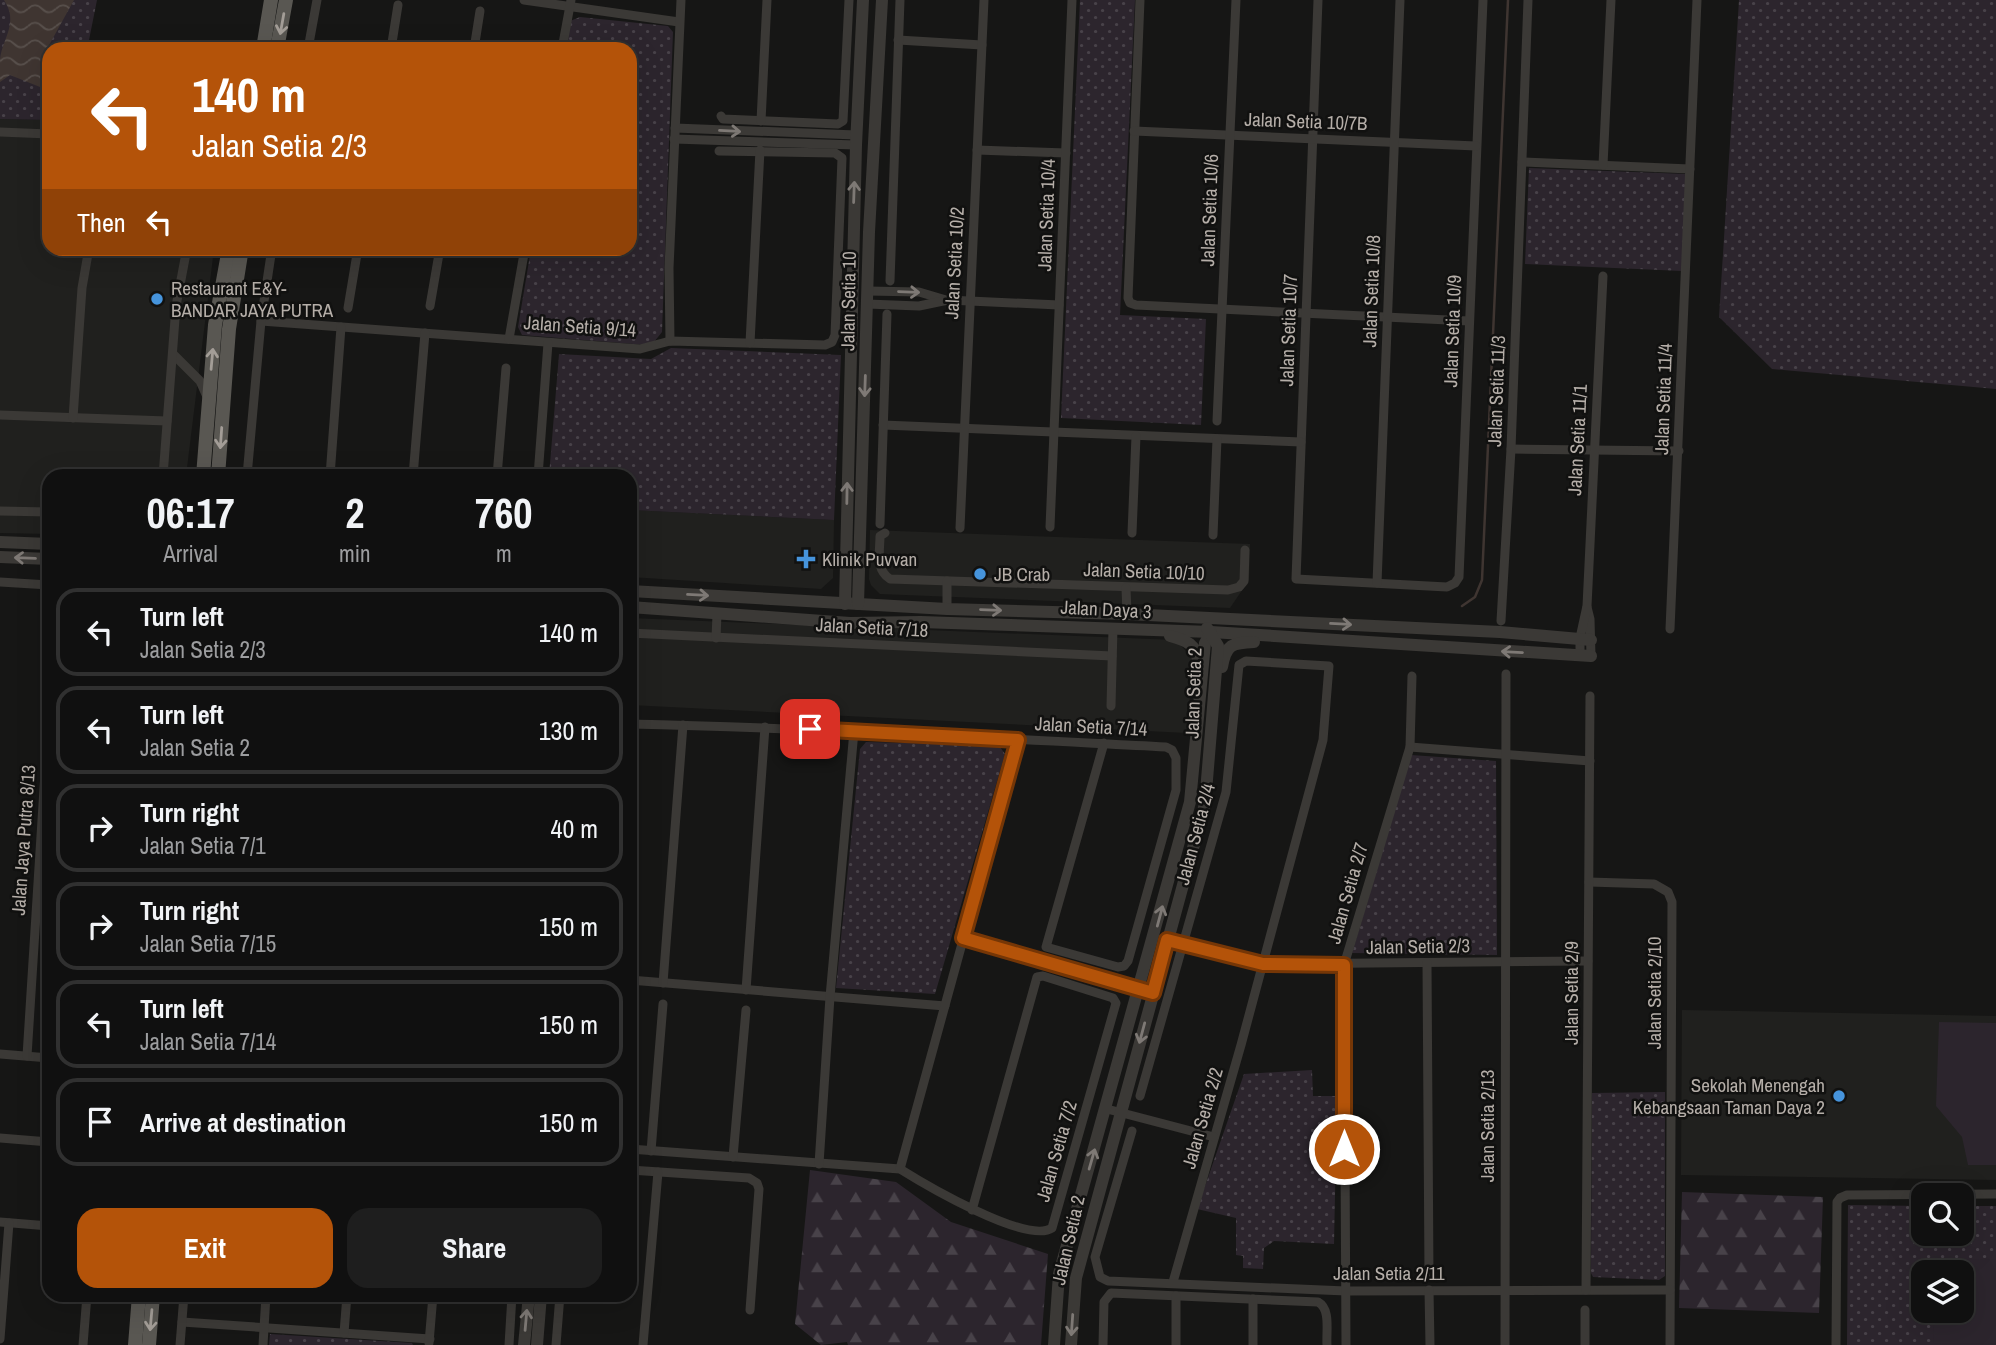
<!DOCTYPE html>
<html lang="en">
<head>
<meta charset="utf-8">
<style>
  :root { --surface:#101010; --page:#1e1e1e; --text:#f1f3f6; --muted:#9c9d9f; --line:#303030; --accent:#b45309 }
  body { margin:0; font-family:"Archivo Narrow",sans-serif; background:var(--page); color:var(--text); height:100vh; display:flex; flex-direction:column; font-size:26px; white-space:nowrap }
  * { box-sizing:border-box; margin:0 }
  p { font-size:23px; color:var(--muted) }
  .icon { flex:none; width:38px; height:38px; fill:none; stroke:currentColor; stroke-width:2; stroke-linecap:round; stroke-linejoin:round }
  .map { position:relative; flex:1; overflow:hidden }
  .side { position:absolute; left:42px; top:469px; width:595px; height:833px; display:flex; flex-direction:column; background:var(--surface); border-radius:21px; box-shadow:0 7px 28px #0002,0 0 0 2px var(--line) }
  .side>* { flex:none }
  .banner { position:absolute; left:42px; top:42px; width:595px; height:214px; border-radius:21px; box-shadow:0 7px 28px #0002,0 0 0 2px var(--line); background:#b45309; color:#fff; overflow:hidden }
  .fabs { position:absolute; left:1911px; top:1183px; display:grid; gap:14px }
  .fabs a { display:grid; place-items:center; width:63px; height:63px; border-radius:14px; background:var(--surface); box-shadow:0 7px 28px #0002,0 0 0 2px var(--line); font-size:35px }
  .pin { position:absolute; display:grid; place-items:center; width:60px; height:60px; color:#fff; margin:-30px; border-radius:14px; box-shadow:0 4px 10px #0006 }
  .me { position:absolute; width:77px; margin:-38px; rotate:0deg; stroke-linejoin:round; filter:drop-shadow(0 0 5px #0008) }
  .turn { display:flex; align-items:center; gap:24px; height:147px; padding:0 35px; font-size:32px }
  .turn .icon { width:91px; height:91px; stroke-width:2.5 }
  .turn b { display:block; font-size:49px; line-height:60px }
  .then { display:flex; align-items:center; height:66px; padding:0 35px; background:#0003; gap:14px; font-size:26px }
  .eta { display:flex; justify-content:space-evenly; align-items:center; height:119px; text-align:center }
  .eta b { font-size:42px; font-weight:700; line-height:49px }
  .action { display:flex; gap:14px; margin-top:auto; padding:14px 35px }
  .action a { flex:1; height:80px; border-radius:21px; background:var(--accent); color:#fff; font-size:28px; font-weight:700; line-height:80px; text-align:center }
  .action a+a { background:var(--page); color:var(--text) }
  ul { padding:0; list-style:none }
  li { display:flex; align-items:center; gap:21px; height:88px; margin:0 14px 10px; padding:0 21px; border:4px solid var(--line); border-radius:21px }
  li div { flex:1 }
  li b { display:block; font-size:26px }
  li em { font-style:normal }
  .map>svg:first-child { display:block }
</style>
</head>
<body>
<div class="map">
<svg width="1996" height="1345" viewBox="0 0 1996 1345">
  <defs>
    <pattern id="green-dots" width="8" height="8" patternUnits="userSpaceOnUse" patternTransform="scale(1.75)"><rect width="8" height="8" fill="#2c252d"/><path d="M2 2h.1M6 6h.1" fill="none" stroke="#484249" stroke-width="1.8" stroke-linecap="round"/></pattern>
    <pattern id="forest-firs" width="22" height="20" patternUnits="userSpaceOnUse" patternTransform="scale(1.75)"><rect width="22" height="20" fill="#2c252d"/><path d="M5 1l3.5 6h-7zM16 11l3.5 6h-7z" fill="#484249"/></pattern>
    <pattern id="water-waves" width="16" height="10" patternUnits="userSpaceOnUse" patternTransform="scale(1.75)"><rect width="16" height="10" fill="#3f3531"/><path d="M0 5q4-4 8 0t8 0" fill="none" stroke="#58504c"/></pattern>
  </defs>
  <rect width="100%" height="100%" fill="#161615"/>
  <g fill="#20201e">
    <path d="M0,119L49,120V248L214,249L186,476H49V534L0,533Z"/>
    <path d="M630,510L834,520L833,578L821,589L630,577Z"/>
    <path d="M870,530L1250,544L1249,580L1230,608L880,594L871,585L869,579Z"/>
    <path d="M630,618L1175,640L1193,658L1187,733L630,705Z"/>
    <path d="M1682,1010L1996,1016V1180L1681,1175Z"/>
  </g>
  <g fill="url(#green-dots)" fill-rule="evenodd">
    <path d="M0,0H97L89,40H93L92,49H49V120L0,119Z"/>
    <path d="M1080,0H1135L1120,315L1206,319L1201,425L1061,418Z"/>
    <path d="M1739,0H1996V389L1772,369L1719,317Z"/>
    <path d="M580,17L668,26L673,32L662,332L654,342L646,345L522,335L518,327L531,249L630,248V49H565L570,21Z"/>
    <path d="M1529,168L1686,174L1682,271L1525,264Z"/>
    <path d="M671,348L841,355L834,520L630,510V476H549L559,354L651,359Z"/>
    <path d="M866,742L993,745L1000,747L1005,754L935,994L836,988L860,749Z"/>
    <path d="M1411,755L1496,761L1497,955L1352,953Z"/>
    <path d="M1312,1070L1313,1096H1337L1334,1244L1274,1241L1264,1248L1263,1269L1243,1268V1256L1236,1255V1218L1197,1209L1244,1074Z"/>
    <path d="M1665,1092V1276L1659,1280L1593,1277L1591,1273L1592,1093Z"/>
    <path d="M1848,1205L1923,1206V1234H1962V1206H1996V1345H1847ZM1923,1272H1962V1311H1923Z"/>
    <path d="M270,1334L412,1343L413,1345H269Z"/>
  </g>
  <g fill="url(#forest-firs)">
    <path d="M810,1170L896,1182L951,1222L1048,1254L1041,1345H848L847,1342L821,1345L795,1324Z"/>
    <path d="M1682,1192L1823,1197L1819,1313L1679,1308Z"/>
  </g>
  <g fill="#2c252d">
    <path d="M1939,1022L1996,1023V1165H1968L1962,1137L1936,1106Z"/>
    <path d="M1935,1259L1996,1260V1344L1933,1343L1934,1311H1962V1272H1934Z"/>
  </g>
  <path fill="url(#water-waves)" d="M4,0H74L43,56L40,87L10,75L0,82C0,75 0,67 0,59C3,37 19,23 4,0Z"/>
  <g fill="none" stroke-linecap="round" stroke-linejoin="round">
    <path stroke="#3f3531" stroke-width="2.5" d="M1462,606L1475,597L1482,580L1508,0"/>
    <g stroke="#3b3936" stroke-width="9">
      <path d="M524,0L679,22"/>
      <path d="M1140,0L1128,298L1130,303L1136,305L1469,321"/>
      <path d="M1318,0L1296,579L1447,587L1455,583L1459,577L1483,0"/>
      <path d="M898,40L982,45"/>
      <path d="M308,49L317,0"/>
      <path d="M391,49L398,5"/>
      <path d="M474,49L480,11"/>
      <path d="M562,49L571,0"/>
      <path d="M721,116L723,119L838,124L843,121L849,0"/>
      <path d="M761,121L767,0"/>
      <path d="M675,128L856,135"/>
      <path d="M1134,131L1476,146"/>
      <path d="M0,132L49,134"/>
      <path d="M674,139L856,145"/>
      <path d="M977,150L1066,153"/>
      <path d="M1522,162L1690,169"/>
      <path d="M1603,165L1611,0"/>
      <path d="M890,281L900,0"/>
      <path d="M868,291L919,292L946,300"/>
      <path d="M867,304L919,306L948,300L1059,305"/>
      <path d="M430,306L440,248"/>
      <path d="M348,308L358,248"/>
      <path d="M261,321L640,349L670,341L825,345L832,342L835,335L842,158L835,153L719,151"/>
      <path d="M509,339L525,248"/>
      <path d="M670,341L669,268L681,0"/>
      <path d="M750,343L760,150"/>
      <path d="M173,354L200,381L208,399"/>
      <path d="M0,415L167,421"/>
      <path d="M73,418L82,288L89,248"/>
      <path d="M1217,421L1236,0"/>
      <path d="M883,425L1301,442"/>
      <path d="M1511,449L1679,451"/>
      <path d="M163,476L176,306L187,248"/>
      <path d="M247,476L261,321L272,248"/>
      <path d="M330,476L341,327"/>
      <path d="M413,476L425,333"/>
      <path d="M497,476L506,368"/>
      <path d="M538,476L548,343"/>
      <path d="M0,511L49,512"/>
      <path d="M880,524L887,314"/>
      <path d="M1050,527L1072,0"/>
      <path d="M960,528L984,0"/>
      <path d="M885,533L880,536C880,551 875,570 890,579L1228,590L1239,587L1244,581L1245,550"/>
      <path d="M1132,533L1136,436"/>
      <path d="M1213,535L1217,439"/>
      <path d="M0,582L49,585"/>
      <path d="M1377,583L1400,0"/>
      <path d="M1126,588L1127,614"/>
      <path d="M1587,607L1590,619L1591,656"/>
      <path d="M947,609V581"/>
      <path d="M1501,621L1511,449L1528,0"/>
      <path d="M1670,629L1697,0"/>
      <path d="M630,633L1112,656"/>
      <path d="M716,638L717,614"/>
      <path d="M1580,656V638L1587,606L1603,276"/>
      <path d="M1111,706L1113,628"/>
      <path d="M630,724C809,728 988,738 1166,747L1172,750L1176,758V790L1128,961L1124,966L1118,967L1046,947L1104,743"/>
      <path d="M1410,747L1590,761"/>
      <path d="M1589,882L1654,884L1668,892L1672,902L1670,1345"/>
      <path d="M963,938L1153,993"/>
      <path d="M1167,940L1263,964L1588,961"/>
      <path d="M1427,963L1429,1276"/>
      <path d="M630,980L945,1006"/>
      <path d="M663,983L683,725"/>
      <path d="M746,990L765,727"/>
      <path d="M0,1054L49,1058"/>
      <path d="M27,1056L49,710"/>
      <path d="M1140,1096L1226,792L1239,665L1246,661L1329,666L1323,740L1241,1045L1173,1282"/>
      <path d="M1107,1109L1214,1137"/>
      <path d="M1132,1131L1095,1257L1100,1277L1108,1281L1346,1291L1670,1290"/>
      <path d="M0,1138L49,1142"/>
      <path d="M630,1149L900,1169C924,1184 1027,1245 1052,1228L1116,1003L1113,998L1043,976L1037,977L972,1210"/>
      <path d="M651,1151L663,1004"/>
      <path d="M733,1157L746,1010"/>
      <path d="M819,1164L830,997L854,731"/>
      <path d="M900,1169L1018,740"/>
      <path d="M630,1170L749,1178L757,1183L759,1189L750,1310"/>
      <path d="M0,1222L49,1226"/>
      <path d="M1429,1290L1430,1345"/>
      <path d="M1586,1290L1590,696"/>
      <path d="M1585,1310V1345"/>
      <path d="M182,1322L430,1339"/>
      <path d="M344,1333L347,1295"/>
      <path d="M0,1339L9,1223"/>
      <path d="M429,1343L433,1295"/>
      <path d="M83,1345L87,1295"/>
      <path d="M180,1345L184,1295"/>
      <path d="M263,1345L266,1295"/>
      <path d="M509,1345L512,1295"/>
      <path d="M556,1345L560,1295"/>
      <path d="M643,1345L658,1172"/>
      <path d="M1103,1345L1104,1302L1111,1293L1318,1302C1331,1309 1326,1331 1327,1345"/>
      <path d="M1176,1345V1296"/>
      <path d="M1253,1345V1299"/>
      <path d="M1346,1345L1344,965L1410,747L1412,676"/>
      <path d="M1505,1345L1506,674"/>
      <path d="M1836,1345L1837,1202L1840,1198L1847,1195L1996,1194"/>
    </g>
    <g stroke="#3b3936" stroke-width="12">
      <path d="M0,542L49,544"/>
      <path d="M0,557L49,559"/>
      <path d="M630,591L947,609L1127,614L1500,632L1591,640"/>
      <path d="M845,604L856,145L863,0"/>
      <path d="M858,604L869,232L882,0"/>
      <path d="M630,607L850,623L921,622L1211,632L1591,656"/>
      <path d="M1170,636C1186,640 1198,645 1198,663"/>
      <path d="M1222,667C1226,644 1232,643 1254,642"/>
      <path d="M524,1345L529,1295"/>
      <path d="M537,1345L541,1295"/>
      <path d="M1054,1345L1059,1274L1190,802L1205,643L1211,632"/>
      <path d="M1071,1345L1076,1278L1205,804L1218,646L1207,628"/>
    </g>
    <g stroke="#595752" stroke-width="14">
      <path d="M263,49L271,0"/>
      <path d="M277,49L286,0"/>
      <path d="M203,476L215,325L229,248"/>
      <path d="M218,476L229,329L242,248"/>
      <path d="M135,1345L139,1295"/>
      <path d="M149,1345L153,1295"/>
    </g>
  </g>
  <defs><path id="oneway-shaft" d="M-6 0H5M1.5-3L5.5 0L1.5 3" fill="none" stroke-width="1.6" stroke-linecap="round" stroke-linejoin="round" transform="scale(1.75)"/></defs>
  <g stroke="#a39d97">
    <use href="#oneway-shaft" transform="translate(282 24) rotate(100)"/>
    <use href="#oneway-shaft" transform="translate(212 359) rotate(-85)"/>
    <use href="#oneway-shaft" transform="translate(221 438) rotate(94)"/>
    <use href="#oneway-shaft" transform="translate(151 1320) rotate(95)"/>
  </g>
  <g stroke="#7e7975">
    <use href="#oneway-shaft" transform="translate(730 131) rotate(3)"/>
    <use href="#oneway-shaft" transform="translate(854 192) rotate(-88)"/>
    <use href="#oneway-shaft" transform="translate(909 292) rotate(2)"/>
    <use href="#oneway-shaft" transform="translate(865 386) rotate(92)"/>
    <use href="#oneway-shaft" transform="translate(847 493) rotate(-89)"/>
    <use href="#oneway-shaft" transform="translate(25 558) rotate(-178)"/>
    <use href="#oneway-shaft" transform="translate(698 595) rotate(3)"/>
    <use href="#oneway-shaft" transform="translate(991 610) rotate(2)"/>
    <use href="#oneway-shaft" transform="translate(1341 624) rotate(3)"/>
    <use href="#oneway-shaft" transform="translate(1512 652) rotate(-177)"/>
    <use href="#oneway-shaft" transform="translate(1160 916) rotate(-75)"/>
    <use href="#oneway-shaft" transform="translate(1142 1033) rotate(105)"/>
    <use href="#oneway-shaft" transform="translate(1092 1159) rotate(-74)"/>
    <use href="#oneway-shaft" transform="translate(526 1320) rotate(-85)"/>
    <use href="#oneway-shaft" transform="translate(1072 1325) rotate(94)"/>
  </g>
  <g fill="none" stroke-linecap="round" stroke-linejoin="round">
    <defs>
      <path id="route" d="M810,729L1018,740L963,938L1153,993L1167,940L1263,964L1344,965V1149"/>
    </defs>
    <use href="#route" stroke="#753606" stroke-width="18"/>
    <use href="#route" stroke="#b45309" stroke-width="12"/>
  </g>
  <g fill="#4694dc" stroke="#111110" stroke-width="2.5">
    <circle cx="157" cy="299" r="7"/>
    <path d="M802.5 548.5h7v7h7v7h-7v7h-7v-7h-7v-7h7z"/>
    <circle cx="980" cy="574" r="7"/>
    <circle cx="1839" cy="1096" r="7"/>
  </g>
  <g text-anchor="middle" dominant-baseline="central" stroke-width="5" stroke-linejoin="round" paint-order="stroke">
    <g font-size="19" fill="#b5aea8" stroke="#111110">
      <text transform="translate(1306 121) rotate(2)">Jalan Setia 10/7B</text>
      <text transform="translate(1209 210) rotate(-88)">Jalan Setia 10/6</text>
      <text transform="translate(1046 215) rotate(-88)">Jalan Setia 10/4</text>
      <text transform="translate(954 263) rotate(-87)">Jalan Setia 10/2</text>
      <text transform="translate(1371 291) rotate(-88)">Jalan Setia 10/8</text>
      <text transform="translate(848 301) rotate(-89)">Jalan Setia 10</text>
      <text transform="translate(580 326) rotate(4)">Jalan Setia 9/14</text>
      <text transform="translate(1288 330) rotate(-88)">Jalan Setia 10/7</text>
      <text transform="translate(1452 331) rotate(-88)">Jalan Setia 10/9</text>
      <text transform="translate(1496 391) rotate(-88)">Jalan Setia 11/3</text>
      <text transform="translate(1663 399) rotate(-88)">Jalan Setia 11/4</text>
      <text transform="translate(1577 440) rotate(-87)">Jalan Setia 11/1</text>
      <text transform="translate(1144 571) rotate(2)">Jalan Setia 10/10</text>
      <text transform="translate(1106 609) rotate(3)">Jalan Daya 3</text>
      <text transform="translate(872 627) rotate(3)">Jalan Setia 7/18</text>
      <text transform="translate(1193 693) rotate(-88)">Jalan Setia 2</text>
      <text transform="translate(1091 726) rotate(3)">Jalan Setia 7/14</text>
      <text transform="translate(1195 834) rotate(-75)">Jalan Setia 2/4</text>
      <text transform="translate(23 840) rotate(-86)">Jalan Jaya Putra 8/13</text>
      <text transform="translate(1347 893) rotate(-74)">Jalan Setia 2/7</text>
      <text transform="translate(1418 946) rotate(-1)">Jalan Setia 2/3</text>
      <text transform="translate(1571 993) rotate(-90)">Jalan Setia 2/9</text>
      <text transform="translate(1654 993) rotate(-90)">Jalan Setia 2/10</text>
      <text transform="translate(1202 1118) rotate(-74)">Jalan Setia 2/2</text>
      <text transform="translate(1487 1126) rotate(-90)">Jalan Setia 2/13</text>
      <text transform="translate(1056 1151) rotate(-74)">Jalan Setia 7/2</text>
      <text transform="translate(1068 1240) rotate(-77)">Jalan Setia 2</text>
      <text x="1389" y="1273">Jalan Setia 2/11</text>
    </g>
    <g font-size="19" fill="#b5aea8" stroke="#111110" text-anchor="start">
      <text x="171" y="288">Restaurant E&amp;Y-<tspan x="171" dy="22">BANDAR JAYA PUTRA</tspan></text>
      <text x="822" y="559">Klinik Puvvan</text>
      <text x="994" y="574">JB Crab</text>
      <text x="1825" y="1085" text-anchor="end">Sekolah Menengah<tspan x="1825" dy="22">Kebangsaan Taman Daya 2</tspan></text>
    </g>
  </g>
</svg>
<div class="fabs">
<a><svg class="icon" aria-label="search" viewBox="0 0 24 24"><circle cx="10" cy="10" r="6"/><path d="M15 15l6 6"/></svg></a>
<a><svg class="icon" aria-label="layers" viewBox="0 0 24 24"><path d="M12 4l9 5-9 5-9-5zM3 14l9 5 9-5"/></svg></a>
</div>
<div class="pin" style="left:810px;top:729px;background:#d93025"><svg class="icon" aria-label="arrive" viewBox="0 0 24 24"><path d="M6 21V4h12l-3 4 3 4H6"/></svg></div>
<svg class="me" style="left:1344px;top:1149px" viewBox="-20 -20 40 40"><circle r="17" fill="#b45309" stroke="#fff" stroke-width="3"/><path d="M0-11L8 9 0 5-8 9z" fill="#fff"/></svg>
<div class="banner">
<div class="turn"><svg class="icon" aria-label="left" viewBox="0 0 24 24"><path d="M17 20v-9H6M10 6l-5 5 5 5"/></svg><div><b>140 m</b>Jalan Setia 2/3</div></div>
<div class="then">Then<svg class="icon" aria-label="left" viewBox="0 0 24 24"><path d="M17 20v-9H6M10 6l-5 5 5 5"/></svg></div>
</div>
<section class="side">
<div class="eta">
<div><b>06:17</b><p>Arrival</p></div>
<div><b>2</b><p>min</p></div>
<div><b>760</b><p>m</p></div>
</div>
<ul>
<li><svg class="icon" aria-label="left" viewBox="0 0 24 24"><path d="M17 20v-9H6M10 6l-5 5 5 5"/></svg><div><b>Turn left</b><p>Jalan Setia 2/3</p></div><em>140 m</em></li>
<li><svg class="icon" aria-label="left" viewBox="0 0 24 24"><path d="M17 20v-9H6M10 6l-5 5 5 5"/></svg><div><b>Turn left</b><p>Jalan Setia 2</p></div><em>130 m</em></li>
<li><svg class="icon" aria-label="right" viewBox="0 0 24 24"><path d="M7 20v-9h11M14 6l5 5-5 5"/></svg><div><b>Turn right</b><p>Jalan Setia 7/1</p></div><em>40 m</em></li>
<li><svg class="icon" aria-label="right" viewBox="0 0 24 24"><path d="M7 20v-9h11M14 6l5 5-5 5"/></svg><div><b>Turn right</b><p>Jalan Setia 7/15</p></div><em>150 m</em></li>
<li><svg class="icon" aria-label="left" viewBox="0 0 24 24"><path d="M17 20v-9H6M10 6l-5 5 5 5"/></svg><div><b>Turn left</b><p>Jalan Setia 7/14</p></div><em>150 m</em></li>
<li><svg class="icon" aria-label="arrive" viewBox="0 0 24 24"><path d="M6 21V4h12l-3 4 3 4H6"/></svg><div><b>Arrive at destination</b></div><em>150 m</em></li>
</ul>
<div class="action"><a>Exit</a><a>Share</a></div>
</section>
</div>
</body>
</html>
